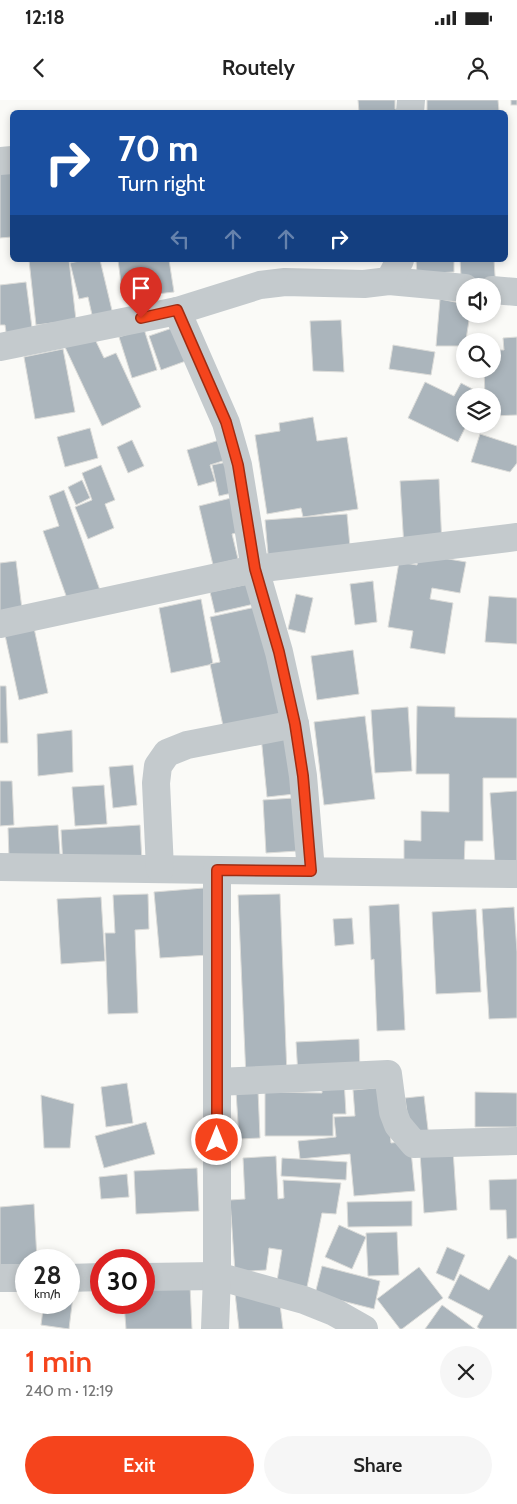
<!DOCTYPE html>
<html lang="en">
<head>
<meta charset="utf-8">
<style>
  :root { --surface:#fff; --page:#f6f6f6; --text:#222; --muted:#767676; --accent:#f5441c }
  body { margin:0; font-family:Cabin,sans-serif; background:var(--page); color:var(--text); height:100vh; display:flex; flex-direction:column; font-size:19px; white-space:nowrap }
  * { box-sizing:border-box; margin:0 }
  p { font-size:16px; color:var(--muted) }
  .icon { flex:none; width:28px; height:28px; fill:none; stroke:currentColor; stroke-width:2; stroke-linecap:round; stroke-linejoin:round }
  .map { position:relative; height:1229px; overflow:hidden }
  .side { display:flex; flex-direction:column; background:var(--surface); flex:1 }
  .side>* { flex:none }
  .hud { position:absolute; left:10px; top:10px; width:498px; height:152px; border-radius:8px; box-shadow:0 2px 8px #0003; background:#1a4fa0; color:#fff; overflow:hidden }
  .buttons { position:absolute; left:456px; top:178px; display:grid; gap:10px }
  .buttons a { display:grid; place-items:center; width:45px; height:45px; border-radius:50%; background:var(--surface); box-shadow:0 2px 8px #0003; font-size:25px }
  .speed { position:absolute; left:15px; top:1149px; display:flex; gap:10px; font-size:25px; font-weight:700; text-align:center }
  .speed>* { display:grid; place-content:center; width:65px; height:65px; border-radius:50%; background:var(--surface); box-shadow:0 2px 8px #0003; line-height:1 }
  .speed small { font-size:12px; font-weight:400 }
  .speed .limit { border:8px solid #d22; background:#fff; color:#111 }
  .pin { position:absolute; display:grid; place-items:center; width:42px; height:42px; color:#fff; margin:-51px -21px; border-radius:50% 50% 50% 0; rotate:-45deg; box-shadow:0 0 5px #0007 }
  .pin .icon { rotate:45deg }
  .me { position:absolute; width:55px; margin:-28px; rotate:0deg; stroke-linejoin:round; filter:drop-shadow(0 0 4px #0008) }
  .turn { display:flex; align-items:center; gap:18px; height:105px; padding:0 25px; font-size:22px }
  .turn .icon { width:65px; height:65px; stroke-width:2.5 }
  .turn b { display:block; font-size:35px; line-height:42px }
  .lanes { display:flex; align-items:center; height:48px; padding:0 25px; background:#0003; justify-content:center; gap:25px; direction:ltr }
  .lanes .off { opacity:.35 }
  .round { display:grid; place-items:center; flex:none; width:52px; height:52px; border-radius:26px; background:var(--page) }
  .head { display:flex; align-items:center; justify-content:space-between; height:85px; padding:0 25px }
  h1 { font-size:30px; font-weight:600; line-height:38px; color:var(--accent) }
  .button { display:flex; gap:10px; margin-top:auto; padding:10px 25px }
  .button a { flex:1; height:58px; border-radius:30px; background:var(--accent); color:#fff; font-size:20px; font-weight:600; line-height:58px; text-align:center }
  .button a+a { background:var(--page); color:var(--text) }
  .status { display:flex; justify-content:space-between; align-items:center; height:35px; padding:0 25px; background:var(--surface); direction:ltr }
  .status svg { height:14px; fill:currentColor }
  header { display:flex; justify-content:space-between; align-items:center; height:65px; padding:0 25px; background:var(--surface); font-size:22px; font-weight:600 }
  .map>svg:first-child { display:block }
</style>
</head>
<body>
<div class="status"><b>12:18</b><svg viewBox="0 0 49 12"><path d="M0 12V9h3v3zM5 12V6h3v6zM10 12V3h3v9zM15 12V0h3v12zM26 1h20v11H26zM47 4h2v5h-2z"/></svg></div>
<header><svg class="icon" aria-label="back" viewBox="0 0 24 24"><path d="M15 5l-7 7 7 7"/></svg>Routely<svg class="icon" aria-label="person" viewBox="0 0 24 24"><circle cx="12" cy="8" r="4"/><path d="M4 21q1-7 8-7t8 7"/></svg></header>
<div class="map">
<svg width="517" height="1229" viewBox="0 0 517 1229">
  <rect width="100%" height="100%" fill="#fafaf7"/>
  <g fill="#abb5bc" stroke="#dcdcd9">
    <path d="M358,0H395V9H404V12H359Z"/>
    <path d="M427,0H498L499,11L427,12Z"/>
    <rect x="511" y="0" width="6" height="5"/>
    <path d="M12,67V137L0,138V68Z"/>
    <path d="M29,160H69L76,220L36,225Z"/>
    <path d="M84,160H100L115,223L95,228L88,197L79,199L70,163Z"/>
    <path d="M118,160H169L174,192L123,198Z"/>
    <path d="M416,160H454V172L417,174Z"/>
    <path d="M460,160H494L496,190L492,186H465L462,192Z"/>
    <path d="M26,182L34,243L8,246L5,225H0V185Z"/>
    <path d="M440,199L465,204V214H470L465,246H436Z"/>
    <path d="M341,220L344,272L313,271L310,221Z"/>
    <path d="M181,225L194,258L161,270L149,236Z"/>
    <path d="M144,229L157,270L132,278L119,237Z"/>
    <path d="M91,231L104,258L116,253L141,307L102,326L64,245Z"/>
    <path d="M517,237V315L492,316V296H485L484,269H492V250H504L503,238Z"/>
    <path d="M393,245L435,252L431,275L389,269Z"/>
    <path d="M63,249L75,312L35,319L24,257Z"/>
    <path d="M425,282L454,296L461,283L482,294L481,296H465V324H467L458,342L408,318Z"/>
    <path d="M313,317L317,341L347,337L358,409L303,417L301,408L267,414L255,335L280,331L279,323Z"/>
    <path d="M90,328L98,358L65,367L57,337Z"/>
    <path d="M480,334L517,346V363L510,372L471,362Z"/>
    <path d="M226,338L232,358L210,365L215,381L198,386L187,350Z"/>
    <path d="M132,340L144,366L128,373L117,347Z"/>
    <path d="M238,360L245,390L219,396L212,365Z"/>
    <path d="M101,365L115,400L105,404L114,428L88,439L75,407L92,400L82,373Z"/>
    <path d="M439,379L442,446L404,448L400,381Z"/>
    <path d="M82,380L90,398L76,405L68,387Z"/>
    <path d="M64,390L101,493L69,504L43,431L59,426L49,396Z"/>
    <path d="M239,396L248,430L232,434L238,459L213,465L199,406Z"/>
    <path d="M347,414L351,458L269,465L265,420Z"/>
    <path d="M419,454L466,462L460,493L432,488L430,499L453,503L445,554L410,548L413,531L388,527L399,462L417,465Z"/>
    <path d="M16,461L22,509L0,529V463Z"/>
    <path d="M373,481L377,522L355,525L350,484Z"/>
    <path d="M258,482L263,502L215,513L210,492Z"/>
    <path d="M296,494L313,498L305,533L288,529Z"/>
    <path d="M489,496L517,498V544L485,542Z"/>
    <path d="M201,499L213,564L171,573L159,508Z"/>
    <path d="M265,505L291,626L226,640L210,564L220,562L210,517Z"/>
    <path d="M34,528L48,593L19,600L5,535Z"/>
    <path d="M353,550L359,594L317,600L311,556Z"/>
    <path d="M0,586H6L8,643H0Z"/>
    <path d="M417,606L455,607V617L517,618V678H483V741H465L464,767L404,761V740L421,741V711L449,712V674H416Z"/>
    <path d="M408,607L412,671L375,673L371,610Z"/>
    <path d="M365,616L375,699L324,705L314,622Z"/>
    <path d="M72,630L73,672L38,676L37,634Z"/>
    <path d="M297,632L304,693L267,697L261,636Z"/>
    <path d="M133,665L137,705L113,708L109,667Z"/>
    <path d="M0,681H12L14,725L0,726Z"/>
    <path d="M104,685L107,724L75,726L72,687Z"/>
    <path d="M517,691V762L495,763L490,693Z"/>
    <path d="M294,698L298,751L266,753L263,700Z"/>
    <path d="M58,725L60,755L9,758L8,728Z"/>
    <path d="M140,725L142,762L63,766L61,730Z"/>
    <path d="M204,788L209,855L160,858L154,792Z"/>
    <path d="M148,794L149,829L135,830L138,913L108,914L105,833H115L113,795Z"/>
    <path d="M280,794L287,975L246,978L238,795Z"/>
    <path d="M101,797L105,861L61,864L57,799Z"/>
    <path d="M399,804L405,930L377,931L374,859L371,860L369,806Z"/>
    <path d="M514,807L517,852V918L489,919L482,809Z"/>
    <path d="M476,809L481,892L436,894L432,812Z"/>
    <path d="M352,818L354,844L335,846L333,819Z"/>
    <path d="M359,939L360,972L298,976L296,942Z"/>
    <path d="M344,979L346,1014H333V1036H265V992L322,993V980Z"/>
    <path d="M127,983L133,1023L106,1027L101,987Z"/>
    <path d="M386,987L391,1043L410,1041L415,1091L354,1096L350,1054L300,1059L298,1041L336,1037L334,1017L355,1016L353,990Z"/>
    <path d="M258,990L260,1038L239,1039L236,991Z"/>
    <path d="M475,992L517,993V1027H475Z"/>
    <path d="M41,995L74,1004L70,1048H44Z"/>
    <path d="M424,996L429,1038L411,1040L405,998Z"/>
    <path d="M146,1022L155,1054L104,1068L95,1036Z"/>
    <path d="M453,1050L457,1110L424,1113L420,1053Z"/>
    <path d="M276,1056L278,1099L284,1098L283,1080L341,1083L336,1114L322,1113L307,1187L277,1181L282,1150L269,1148L266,1170L235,1172L230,1100L245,1099L243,1058Z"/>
    <path d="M282,1058L347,1062L346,1080L281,1076Z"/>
    <path d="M197,1068L199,1111L136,1114L134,1071Z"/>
    <path d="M127,1074L129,1097L101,1099L99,1077Z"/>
    <path d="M517,1079V1138L507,1139L506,1110H490L489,1080Z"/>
    <path d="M412,1101V1126L348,1127L347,1102Z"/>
    <path d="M34,1104L37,1160H26V1166L0,1168V1107Z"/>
    <path d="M339,1125L366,1137L352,1169L325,1157Z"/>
    <path d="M397,1132L399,1175L368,1176L366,1133Z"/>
    <path d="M447,1147L465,1155L454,1181L436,1173Z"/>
    <path d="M509,1155L517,1160V1229H480L477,1227L483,1216L448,1198L460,1174L489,1190Z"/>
    <path d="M322,1166L380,1181L374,1209L315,1194Z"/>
    <path d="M419,1167L443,1198L402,1229H400L377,1199Z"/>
    <path d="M190,1185L192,1229H126L124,1202H144V1188Z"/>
    <path d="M69,1188H74L69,1229L41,1225L44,1202H69Z"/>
    <path d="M278,1188L283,1229H239L235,1193Z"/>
    <path d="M442,1205L475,1229H425Z"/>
  </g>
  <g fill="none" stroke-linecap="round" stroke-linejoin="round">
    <g stroke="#c4cacd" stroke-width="28">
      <path d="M410,12L411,0"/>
      <path d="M0,61L12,60"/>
      <path d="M389,181L465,188"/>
      <path d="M492,190L517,192"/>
      <path d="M177,211L226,323L238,365L255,469L279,552L295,624L303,676L311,771"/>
      <path d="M0,247L177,211L260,185L285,182L364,184L389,181L400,160"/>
      <path d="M0,524L255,469L517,437"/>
      <path d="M0,767L517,774"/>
      <path d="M160,769L156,683L158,666L167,653L187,645L295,624"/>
      <path d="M217,982L388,974L393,1012L398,1025L414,1044L517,1041"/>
      <path d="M144,1177L217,1176L304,1200L334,1212L364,1229"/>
      <path d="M0,1178H26"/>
      <path d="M69,1178L101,1177"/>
      <path d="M215,1229L217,1176V770"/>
    </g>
  </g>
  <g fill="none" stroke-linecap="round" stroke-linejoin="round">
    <defs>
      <path id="route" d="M141,218L177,210L226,322L238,365L255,469L279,552L295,624L303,676L311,771L217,770V1040"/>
    </defs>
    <use href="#route" stroke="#9f2c12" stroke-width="12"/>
    <use href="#route" stroke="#f5441c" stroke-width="9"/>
  </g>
</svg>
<div class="buttons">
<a><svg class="icon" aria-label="sound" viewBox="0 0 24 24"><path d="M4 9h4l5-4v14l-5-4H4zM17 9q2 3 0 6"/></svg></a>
<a><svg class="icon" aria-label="search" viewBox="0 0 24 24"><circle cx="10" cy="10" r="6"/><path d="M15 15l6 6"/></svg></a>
<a><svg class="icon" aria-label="layers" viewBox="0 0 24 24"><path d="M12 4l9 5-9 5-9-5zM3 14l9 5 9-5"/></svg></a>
</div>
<div class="speed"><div>28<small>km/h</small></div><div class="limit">30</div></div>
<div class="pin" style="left:141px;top:218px;background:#d93025"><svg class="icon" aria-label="arrive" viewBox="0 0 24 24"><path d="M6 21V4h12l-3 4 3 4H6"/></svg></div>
<svg class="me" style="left:217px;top:1040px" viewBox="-20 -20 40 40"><circle r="17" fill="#f5441c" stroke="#fff" stroke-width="3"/><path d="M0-11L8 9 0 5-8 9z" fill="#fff"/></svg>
<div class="hud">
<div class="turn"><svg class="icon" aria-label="right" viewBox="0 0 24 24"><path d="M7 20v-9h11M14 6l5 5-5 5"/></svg><div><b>70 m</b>Turn right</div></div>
<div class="lanes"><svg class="icon off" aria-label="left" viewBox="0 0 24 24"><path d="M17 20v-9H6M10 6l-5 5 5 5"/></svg><svg class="icon off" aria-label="ahead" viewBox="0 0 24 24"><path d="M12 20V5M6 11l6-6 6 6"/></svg><svg class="icon off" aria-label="ahead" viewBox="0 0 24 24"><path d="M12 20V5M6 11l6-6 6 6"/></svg><svg class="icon" aria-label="right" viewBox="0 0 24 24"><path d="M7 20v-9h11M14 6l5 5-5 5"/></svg></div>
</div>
</div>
<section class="side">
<div class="head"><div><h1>1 min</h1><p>240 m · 12:19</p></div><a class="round"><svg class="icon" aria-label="close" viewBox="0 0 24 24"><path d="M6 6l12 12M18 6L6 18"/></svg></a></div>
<div class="button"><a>Exit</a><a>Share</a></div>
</section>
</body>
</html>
